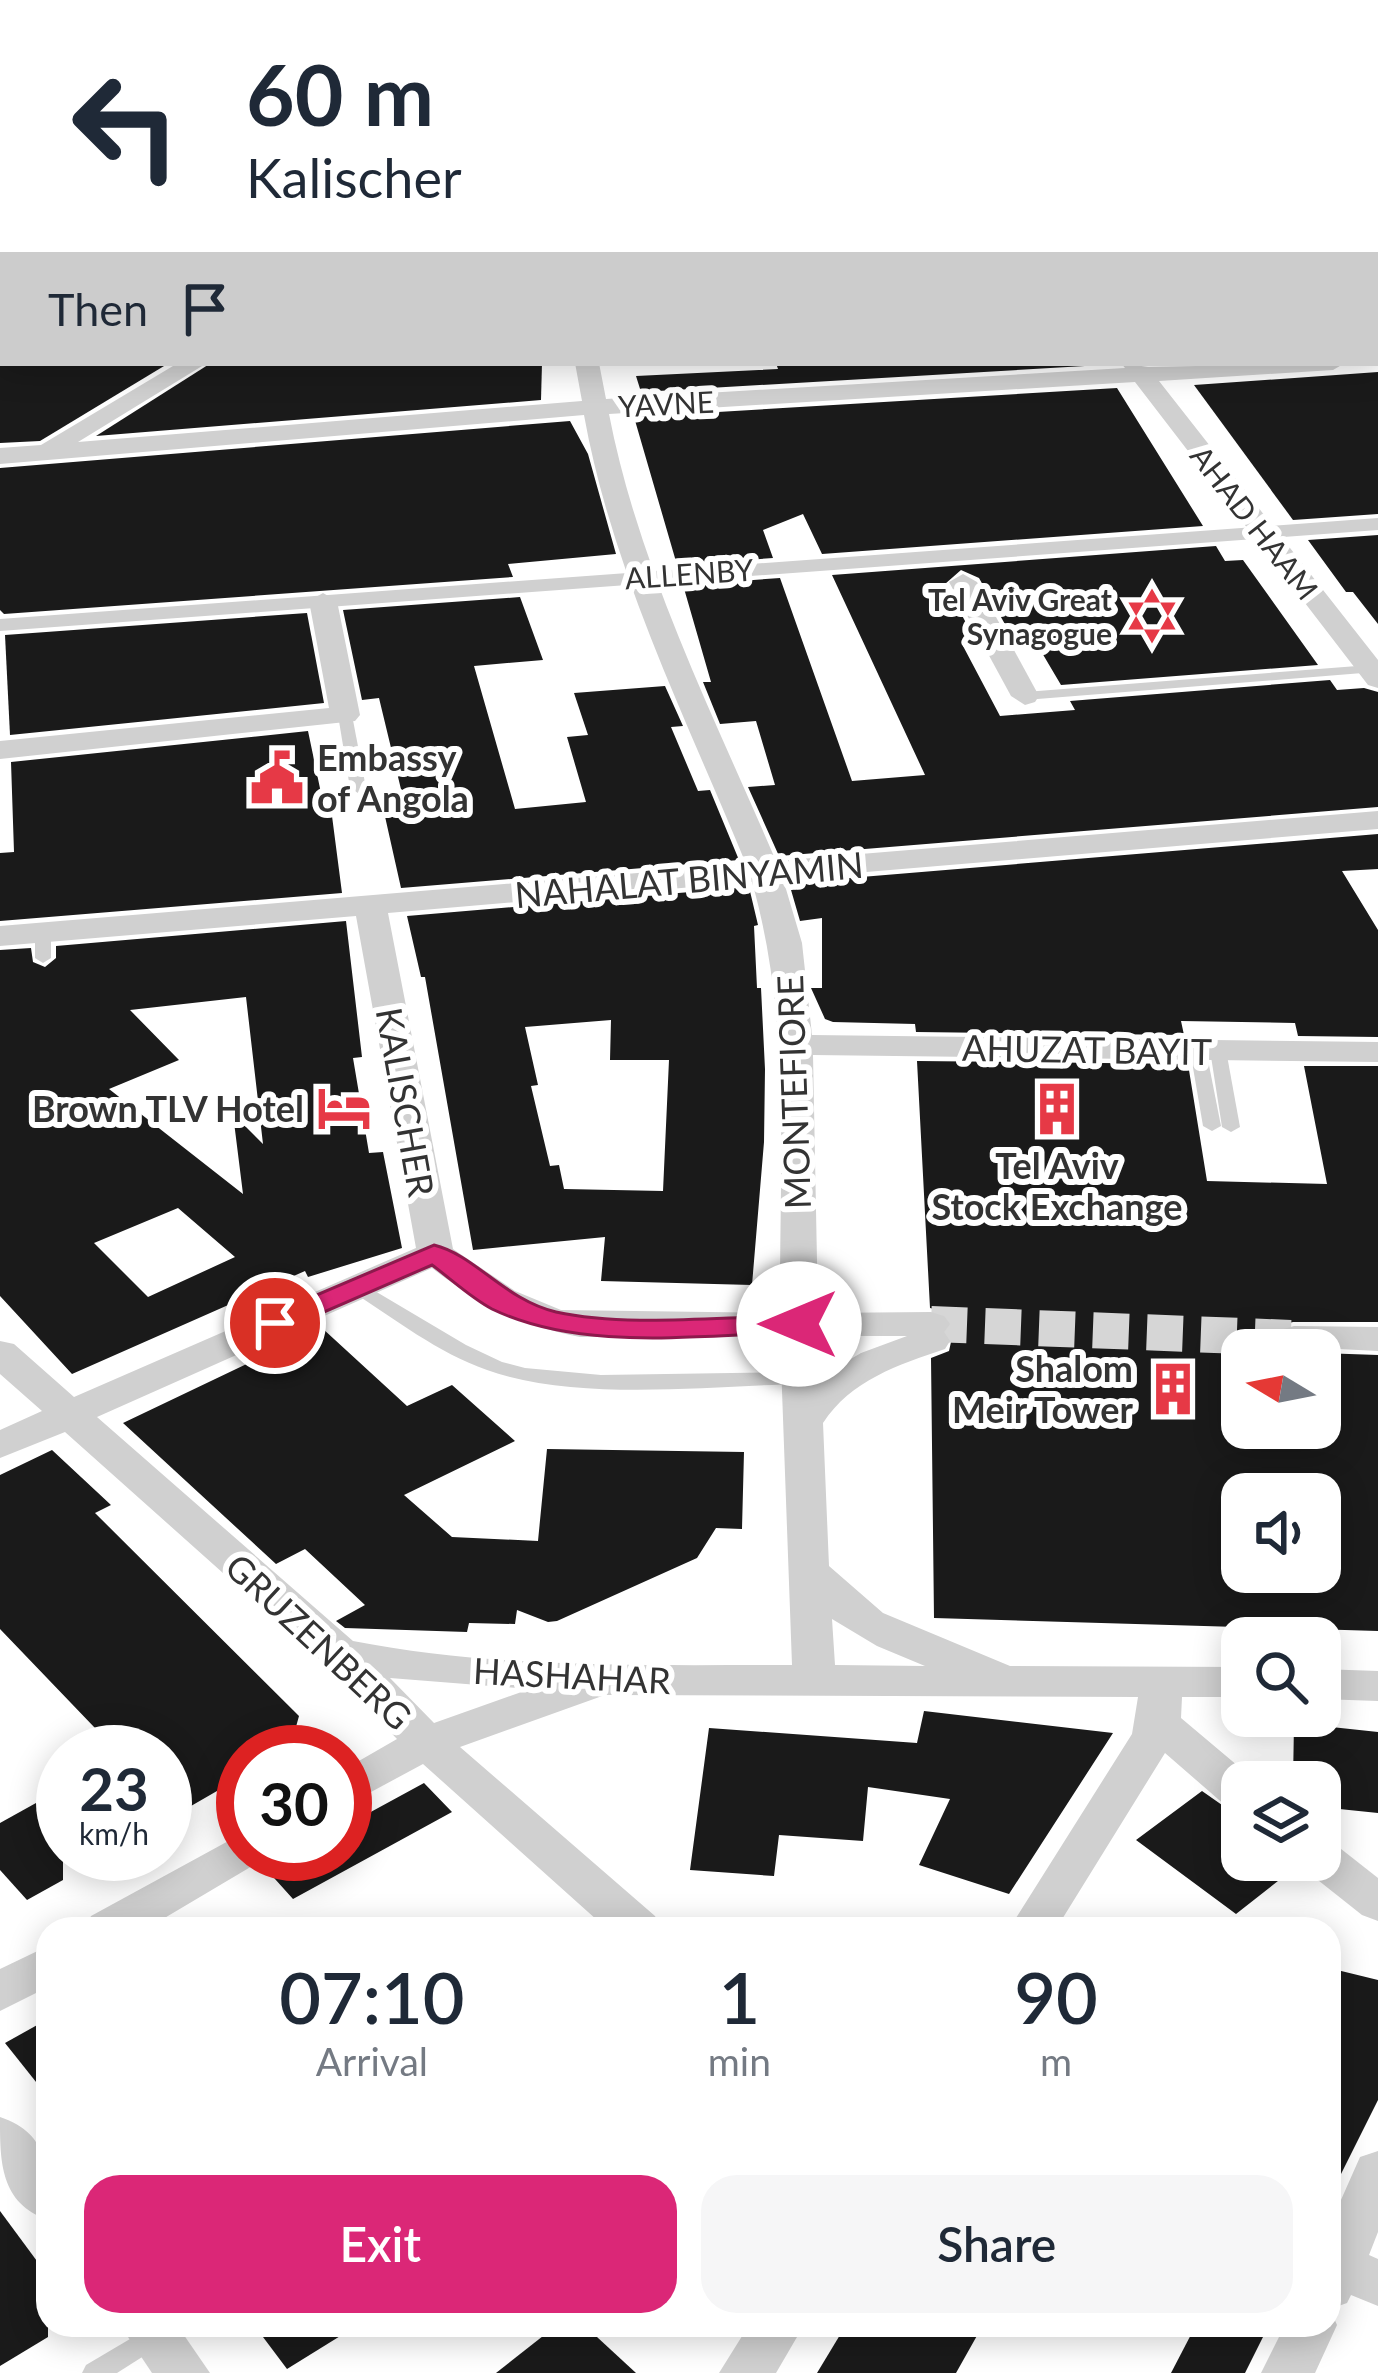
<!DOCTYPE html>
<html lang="en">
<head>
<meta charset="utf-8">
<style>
  :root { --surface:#fff; --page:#f6f6f7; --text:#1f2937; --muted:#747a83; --accent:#db2777 }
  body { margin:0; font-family:Lato,sans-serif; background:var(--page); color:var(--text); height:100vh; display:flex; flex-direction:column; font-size:45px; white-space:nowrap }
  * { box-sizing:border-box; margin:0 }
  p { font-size:39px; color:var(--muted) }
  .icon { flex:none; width:66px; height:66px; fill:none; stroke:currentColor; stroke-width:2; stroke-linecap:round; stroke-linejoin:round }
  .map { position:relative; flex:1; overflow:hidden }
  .drawer { position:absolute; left:36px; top:1917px; width:1305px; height:420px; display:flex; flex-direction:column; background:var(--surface); border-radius:36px; box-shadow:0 6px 30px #0003 }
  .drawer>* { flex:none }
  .guide { position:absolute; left:0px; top:0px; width:1380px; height:366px; box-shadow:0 6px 30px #0003; background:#fff; color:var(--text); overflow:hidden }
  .needle { width:78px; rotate:280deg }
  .controls { position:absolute; left:1221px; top:1329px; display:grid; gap:24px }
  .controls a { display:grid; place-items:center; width:120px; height:120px; border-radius:24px; background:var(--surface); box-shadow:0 6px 30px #0003; font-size:60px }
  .speed { position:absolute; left:36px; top:1725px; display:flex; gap:24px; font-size:60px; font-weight:700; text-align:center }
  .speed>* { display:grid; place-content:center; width:156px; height:156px; border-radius:50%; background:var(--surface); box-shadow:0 6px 30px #0003; line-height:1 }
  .speed small { font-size:30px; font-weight:400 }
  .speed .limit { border:18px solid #d22; background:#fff; color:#111 }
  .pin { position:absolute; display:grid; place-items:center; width:102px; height:102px; color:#fff; margin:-51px; border:6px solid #fff; border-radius:50%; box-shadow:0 3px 12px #0007 }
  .me { position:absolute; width:132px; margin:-66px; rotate:270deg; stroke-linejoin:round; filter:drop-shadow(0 0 9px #0008) }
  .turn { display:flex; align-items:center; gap:42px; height:252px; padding:0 48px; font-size:54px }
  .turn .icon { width:156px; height:156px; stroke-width:2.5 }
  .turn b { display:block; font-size:84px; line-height:102px }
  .then { display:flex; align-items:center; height:114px; padding:0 48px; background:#0003; gap:24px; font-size:45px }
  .eta { display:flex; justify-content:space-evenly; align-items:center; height:204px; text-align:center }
  .eta b { font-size:72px; font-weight:600; line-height:84px }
  .primary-button { display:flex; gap:24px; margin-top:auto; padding:24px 48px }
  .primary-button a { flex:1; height:138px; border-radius:36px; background:var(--accent); color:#fff; font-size:48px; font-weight:600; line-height:138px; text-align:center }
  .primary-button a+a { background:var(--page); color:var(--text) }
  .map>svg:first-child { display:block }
</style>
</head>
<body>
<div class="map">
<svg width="1378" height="2373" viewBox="0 0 1378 2373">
  <rect width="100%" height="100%" fill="#fff"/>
  <g fill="#1a1a1a" fill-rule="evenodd">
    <path d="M0,363H169L40,441L0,443Z"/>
    <path d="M211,363H542L541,400L96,436Z"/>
    <path d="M776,363H1101L1102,365L641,392L636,376L778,369Z"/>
    <path d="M1378,372V514L1293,520L1194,385Z"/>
    <path d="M1117,388L1203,526L822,554L803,514L763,530L773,558L677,565L634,417Z"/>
    <path d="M570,421L588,454L616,554L508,564L513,577L4,614L0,610V468Z"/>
    <path d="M1378,535V624L1353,592H1346L1308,540Z"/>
    <path d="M1216,546L1225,561L1243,560L1318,665L1061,685L1035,641L1015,642L979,578L961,570L945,584L978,645L963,646L1000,716L1075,710L1070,701L1330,680L1337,690L1364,688L1378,692V807L779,856L748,787L775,785L756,721L720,724L703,682H711L683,585L780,578L852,781L925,775L832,575Z"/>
    <path d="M520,597L543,660L474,666L515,809L586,802L567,737L588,735L574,693L665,686L683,726L671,727L698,791L710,790L739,860L401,888L384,812L406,810L379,698L362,700L343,610Z"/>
    <path d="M307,613L324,703L10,735L5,635Z"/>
    <path d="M308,731L326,817L332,816L342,893L0,921V853L14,852L11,762Z"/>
    <path d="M1378,834V869L1342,871L1378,930V1037L1298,1036L1295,1023L1181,1021L1184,1035L916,1032L915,1024L833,1022L825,1019L811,988H822V918L800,921L789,883Z"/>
    <path d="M749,887L758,925L754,926L757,988H761L765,1069L764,1142L752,1285L601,1281L605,1237L473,1250L425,977H421L407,916ZM611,1020L610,1060H669L663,1191L564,1189L559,1165L550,1166L531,1086L538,1085L525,1027Z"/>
    <path d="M346,921L362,1057L353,1058L369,1153L383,1152L402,1248L308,1277L305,1271L72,1374L0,1296V950L31,948L33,962L45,967L56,958V946ZM246,997L263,1144L233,1114L243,1194L109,1089L179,1060L130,1010ZM178,1208L235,1257L148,1297L94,1243Z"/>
    <path d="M917,1061L1188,1064L1207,1181L1327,1184L1304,1066H1378V1322H1293L1279,1326L1271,1336L1279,1350H1242V1428H1320V1353L1378,1355V1631L934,1618L931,1358L949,1351L955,1324L945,1312L930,1308ZM1242,1494H1320V1572H1242Z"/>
    <path d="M322,1328L407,1406L452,1385L515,1441L404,1495L452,1537L538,1541L547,1449L744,1452L742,1529L716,1528L697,1558L557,1621L548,1622L517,1610L515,1624L469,1623L467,1632L345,1628L336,1621L365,1605L305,1549L276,1564L123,1423Z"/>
    <path d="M52,1450L111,1505L95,1513L299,1716L289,1752H243V1776L165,1821V1752H118L0,1629V1475Z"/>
    <path d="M924,1711L1113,1733L1009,1894L919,1865L950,1799L868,1787L863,1841L779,1835L774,1876L690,1870L709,1728L917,1743Z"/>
    <path d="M1294,1723L1378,1732V1813L1320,1807V1782H1293Z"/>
    <path d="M424,1783L452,1812L293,1899L266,1869L294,1854H345V1826Z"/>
    <path d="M63,1788V1880L27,1900L0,1870V1823Z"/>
    <path d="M1202,1791L1242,1819V1860H1295L1297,1866L1236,1914L1136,1840Z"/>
    <path d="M1329,1968L1378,1980V2100L1329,2198Z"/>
    <path d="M48,2019V2097L5,2043Z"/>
    <path d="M0,2211L48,2276V2337L0,2366Z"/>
    <path d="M254,2325H358L287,2369Z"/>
    <path d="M557,2325H584L636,2373H496Z"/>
    <path d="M846,2325H983L956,2373H817Z"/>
    <path d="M1196,2325H1269L1245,2373H1171Z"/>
  </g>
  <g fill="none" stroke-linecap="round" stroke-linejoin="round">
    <path stroke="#d6d6d6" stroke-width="36" stroke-dasharray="36 18" stroke-linecap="butt" d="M931,1324L1294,1338"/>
    <g fill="#d0d0d0" fill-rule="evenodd">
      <path d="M1370,665L1375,666V672L1025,700L1018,696L1025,692Z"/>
      <path d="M345,711L352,715L366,788L358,793L350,788L338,715Z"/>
      <path d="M43,928L51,933V958L43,963L35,958V933Z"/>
      <path d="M1198,1045L1206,1050L1221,1126L1212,1131L1203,1126L1190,1050Z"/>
      <path d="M1218,1045L1226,1050L1240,1127L1231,1132L1222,1127L1210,1050Z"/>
      <path d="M358,1281L466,1345L502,1362L525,1368L601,1375L801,1372L811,1378L801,1384C705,1386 578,1402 487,1370C438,1353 395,1319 351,1291L349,1287Z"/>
      <path d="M152,2326L161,2329L165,2337L161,2345L117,2373H82L86,2365Z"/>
    </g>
    <path fill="#d0d0d0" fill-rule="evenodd" d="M1378,518V530L0,631V619Z"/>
    <g fill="#d0d0d0" fill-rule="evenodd">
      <path d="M642,0H667L669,3H644Z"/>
      <path d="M0,43L3,44V56L0,55Z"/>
      <path d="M3,100V112L0,113V101Z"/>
      <path d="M3,263V277L0,278V264Z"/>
      <path d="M1377,352L1378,366L1369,364L1377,363Z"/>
      <path d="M178,363H207L78,442L582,401L575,363H599L606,399L1125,368L1121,363L1148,367L1345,363L1333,370L1159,381L1378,660V688L1368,685L1135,382L609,414C639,569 714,716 776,861L1378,811V829L783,879L802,943L812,1035L1378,1042V1062L813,1055L818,1313L931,1312L944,1316L950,1324L944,1332L950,1341L945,1349C898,1365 851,1380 823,1423L829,1566L883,1613L1010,1666L1242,1667V1697H1182L1181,1718L1257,1782H1242V1810L1226,1806L1165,1753L1056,1929H1009L1132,1734L1138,1697L605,1695L460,1747L655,1916L661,1929H607L423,1764L345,1806V1769L397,1739L325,1664L65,1432L0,1458V1430L42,1411L0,1374V1341L14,1344L74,1397L416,1248L356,916L0,946V926L746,864C686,718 612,571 584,415L0,464V448L41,445ZM752,882C792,1021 779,1170 780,1313L561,1310L515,1291L453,1249L388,913ZM432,1268C478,1304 522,1326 580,1337L780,1336L792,1665C647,1665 496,1669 353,1641L97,1417ZM819,1336H907L861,1353L820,1377ZM832,1619L877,1646L925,1666L835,1665ZM390,1678L530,1689L434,1723Z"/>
      <path d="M963,574L977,582L1039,696L1035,702L1025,705L1011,696L949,582Z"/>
      <path d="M323,593L337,601L360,715L355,721L0,759V741L329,708L309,601Z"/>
      <path d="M1294,1326L1378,1327V1351L1280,1346L1275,1338L1280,1330Z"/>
      <path d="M1320,1669L1378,1671V1701L1320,1699Z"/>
      <path d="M243,1833V1854H264L259,1862L146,1929H85L91,1916Z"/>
      <path d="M1320,1840L1336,1845L1378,1878V1921L1362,1915L1304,1869L1299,1860H1320Z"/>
      <path d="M48,1946V1987L0,2011V1969Z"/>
      <path d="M0,2117C52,2134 48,2175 48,2220C0,2203 0,2162 0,2117Z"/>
      <path d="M1378,2151V2232L1369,2255L1378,2259V2306L1351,2295L1347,2303L1330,2309L1337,2325L1315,2373H1261L1285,2325H1329V2227L1360,2157Z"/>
      <path d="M120,2325H177L210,2373H152Z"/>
      <path d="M749,2325H804L776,2373H719Z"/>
    </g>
    <g fill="#d0d0d0" fill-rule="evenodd">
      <path d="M941,0H971L973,3H943Z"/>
      <path d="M1025,0H1056L1058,3H1027Z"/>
      <path d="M1358,0H1378V10L1377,3Z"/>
      <rect x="1377" y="86" width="1" height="14"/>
      <rect x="1377" y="157" width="1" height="17"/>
      <rect x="1377" y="231" width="1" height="17"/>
    </g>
  </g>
  <path fill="#db2777" stroke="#8e194d" stroke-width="3" d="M434,1245C475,1255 505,1300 556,1312C629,1328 724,1316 799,1316L813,1324L799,1333C701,1334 583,1353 492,1309C471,1298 451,1279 432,1265L285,1329H265L260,1323L265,1317Z"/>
  <defs>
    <symbol id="synagogue-bare" viewBox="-9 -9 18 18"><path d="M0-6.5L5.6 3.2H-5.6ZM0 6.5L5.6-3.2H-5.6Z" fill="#e63946" stroke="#fff" stroke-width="2.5" paint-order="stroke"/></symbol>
    <symbol id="civic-bare" viewBox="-9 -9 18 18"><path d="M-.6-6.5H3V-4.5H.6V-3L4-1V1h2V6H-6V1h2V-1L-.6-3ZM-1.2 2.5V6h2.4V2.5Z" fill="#e63946" stroke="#fff" stroke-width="2.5" paint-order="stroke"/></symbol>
    <symbol id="hotel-bare" viewBox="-9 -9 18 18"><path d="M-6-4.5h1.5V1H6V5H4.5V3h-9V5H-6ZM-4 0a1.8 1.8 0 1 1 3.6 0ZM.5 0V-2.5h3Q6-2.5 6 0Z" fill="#e63946" stroke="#fff" stroke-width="2.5" paint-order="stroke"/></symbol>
    <symbol id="building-bare" viewBox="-9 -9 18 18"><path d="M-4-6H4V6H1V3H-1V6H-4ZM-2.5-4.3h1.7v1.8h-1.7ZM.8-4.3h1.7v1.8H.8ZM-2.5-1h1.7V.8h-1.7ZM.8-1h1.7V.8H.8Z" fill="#e63946" stroke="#fff" stroke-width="2.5" paint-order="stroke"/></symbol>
  </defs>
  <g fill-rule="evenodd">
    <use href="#synagogue-bare" x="1114" y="578" width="76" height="76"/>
    <use href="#civic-bare" x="239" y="740" width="76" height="76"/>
    <use href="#hotel-bare" x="306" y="1070" width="76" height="76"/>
    <use href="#building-bare" x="1019" y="1071" width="76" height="76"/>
    <use href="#building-bare" x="1135" y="1351" width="76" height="76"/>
  </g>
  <g text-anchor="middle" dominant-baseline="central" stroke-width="12" stroke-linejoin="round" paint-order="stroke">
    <g font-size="30" fill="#333" stroke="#fff">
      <text transform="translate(666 403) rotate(-3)">YAVNE</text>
      <text transform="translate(1255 522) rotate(52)">AHAD HAAM</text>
      <text transform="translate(689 573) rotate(-4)">ALLENBY</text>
    </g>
    <g font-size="30" font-weight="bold" fill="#333" stroke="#fff" text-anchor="end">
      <text x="1112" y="599">Tel Aviv Great<tspan x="1112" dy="34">Synagogue</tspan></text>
    </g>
    <g font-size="36" font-weight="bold" fill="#333" stroke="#fff" text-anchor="end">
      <text x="317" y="757" text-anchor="start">Embassy<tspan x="317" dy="41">of Angola</tspan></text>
      <text x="304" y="1108">Brown TLV Hotel</text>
      <text x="1057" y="1165" text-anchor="middle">Tel Aviv<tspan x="1057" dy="41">Stock Exchange</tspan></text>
      <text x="1133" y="1368">Shalom<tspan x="1133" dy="41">Meir Tower</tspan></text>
    </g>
    <g font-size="36" fill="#333" stroke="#fff">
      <text transform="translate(689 879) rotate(-5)">NAHALAT BINYAMIN</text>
      <text transform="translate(1087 1049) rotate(1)">AHUZAT BAYIT</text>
      <text transform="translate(793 1092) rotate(-92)">MONTEFIORE</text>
      <text transform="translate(406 1102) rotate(80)">KALISCHER</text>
      <text transform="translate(319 1641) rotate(43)">GRUZENBERG</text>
      <text transform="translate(572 1675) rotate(3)">HASHAHAR</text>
    </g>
  </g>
</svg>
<div class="controls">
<a><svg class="needle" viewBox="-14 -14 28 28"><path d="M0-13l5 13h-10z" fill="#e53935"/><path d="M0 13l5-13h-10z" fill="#747a83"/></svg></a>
<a><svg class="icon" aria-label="sound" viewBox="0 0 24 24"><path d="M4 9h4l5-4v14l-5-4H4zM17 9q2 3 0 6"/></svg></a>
<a><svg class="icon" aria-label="search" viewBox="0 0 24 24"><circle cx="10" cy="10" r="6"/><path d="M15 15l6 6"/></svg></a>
<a><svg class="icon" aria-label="layers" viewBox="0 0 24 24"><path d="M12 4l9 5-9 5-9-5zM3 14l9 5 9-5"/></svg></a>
</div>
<div class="speed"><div>23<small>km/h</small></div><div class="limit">30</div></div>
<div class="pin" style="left:275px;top:1323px;background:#d93025"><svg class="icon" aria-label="arrive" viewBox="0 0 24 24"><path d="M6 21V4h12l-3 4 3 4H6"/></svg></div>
<svg class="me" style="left:799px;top:1324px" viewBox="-20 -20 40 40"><circle r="19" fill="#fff"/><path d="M0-13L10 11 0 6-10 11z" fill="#db2777"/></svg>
<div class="guide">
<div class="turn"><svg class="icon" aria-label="left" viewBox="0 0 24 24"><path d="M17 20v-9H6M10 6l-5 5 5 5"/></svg><div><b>60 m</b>Kalischer</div></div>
<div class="then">Then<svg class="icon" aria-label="arrive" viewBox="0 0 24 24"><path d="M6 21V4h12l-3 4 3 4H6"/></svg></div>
</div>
<section class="drawer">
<div class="eta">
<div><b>07:10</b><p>Arrival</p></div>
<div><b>1</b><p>min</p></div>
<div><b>90</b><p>m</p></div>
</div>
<div class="primary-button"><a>Exit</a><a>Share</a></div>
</section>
</div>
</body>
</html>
